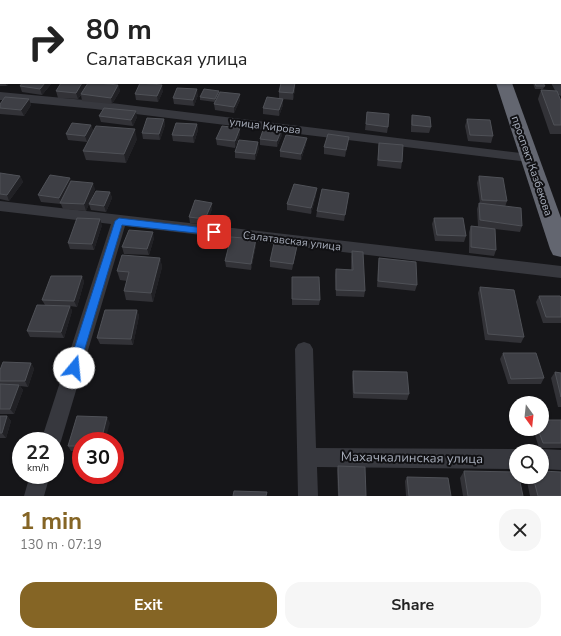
<!DOCTYPE html>
<html lang="en">
<head>
<meta charset="utf-8">
<style>
  :root { --surface:#fff; --page:#f6f6f6; --text:#222; --muted:#767676; --accent:#856525 }
  body { margin:0; font-family:"Nunito Sans",sans-serif; background:var(--page); color:var(--text); height:100vh; display:flex; flex-direction:column; font-size:15px; white-space:nowrap }
  * { box-sizing:border-box; margin:0 }
  p { font-size:13px; color:var(--muted) }
  .icon { flex:none; width:22px; height:22px; fill:none; stroke:currentColor; stroke-width:2; stroke-linecap:round; stroke-linejoin:round }
  .map { position:relative; height:496px; overflow:hidden }
  .sheet { display:flex; flex-direction:column; background:var(--surface); flex:1 }
  .sheet>* { flex:none }
  .banner { position:absolute; left:0px; top:0px; width:561px; height:84px; box-shadow:0 1px 3px #0004; background:#fff; color:var(--text); overflow:hidden }
  .needle { width:26px; rotate:165deg }
  .buttons { position:absolute; left:509px; top:396px; display:grid; gap:8px }
  .buttons a { display:grid; place-items:center; width:40px; height:40px; border-radius:50%; background:var(--surface); box-shadow:0 1px 3px #0004; font-size:20px }
  .speed { position:absolute; left:12px; top:432px; display:flex; gap:8px; font-size:20px; font-weight:700; text-align:center }
  .speed>* { display:grid; place-content:center; width:52px; height:52px; border-radius:50%; background:var(--surface); box-shadow:0 1px 3px #0004; line-height:1 }
  .speed small { font-size:10px; font-weight:400 }
  .speed .limit { border:6px solid #d22; background:#fff; color:#111 }
  .pin { position:absolute; display:grid; place-items:center; width:34px; height:34px; color:#fff; margin:-17px; border-radius:8px; box-shadow:0 2px 6px #0006 }
  .me { position:absolute; width:44px; margin:-22px; rotate:17deg; stroke-linejoin:round; filter:drop-shadow(0 0 3px #0008) }
  .turn { display:flex; align-items:center; gap:14px; height:84px; padding:0 20px; font-size:18px }
  .turn .icon { width:52px; height:52px; stroke-width:2.5 }
  .turn b { display:block; font-size:28px; line-height:34px }
  .round { display:grid; place-items:center; flex:none; width:42px; height:42px; border-radius:16px; background:var(--page) }
  .head { display:flex; align-items:center; justify-content:space-between; height:68px; padding:0 20px }
  h1 { font-size:24px; font-weight:700; line-height:30px; color:var(--accent) }
  .button { display:flex; gap:8px; margin-top:auto; padding:8px 20px }
  .button a { flex:1; height:46px; border-radius:16px; background:var(--accent); color:#fff; font-size:16px; font-weight:700; line-height:46px; text-align:center }
  .button a+a { background:var(--page); color:var(--text) }
  .map>svg:first-child { display:block }
</style>
</head>
<body>
<div class="map">
<svg width="561" height="496" viewBox="0 0 561 496">
  <rect width="100%" height="100%" fill="#161619"/>
  <g fill="none" stroke-linecap="round" stroke-linejoin="round">
    <g fill="#37383e" fill-rule="evenodd">
      <path d="M557,0H561V5L560,1Z"/>
      <rect x="0" y="15" width="1" height="6"/>
      <rect x="560" y="63" width="1" height="6"/>
      <path d="M560,80L561,81V96L557,94L551,83H560Z"/>
      <path d="M0,92L95,101L529,154L534,155L536,158L534,161L529,162L95,109L0,100Z"/>
      <path d="M0,201L561,266V278L125,226L61,441L58,447L55,449V441H41L111,224L0,211Z"/>
      <path d="M304,342L310,344L313,349L316,448L516,449L520,451H516V469L317,467L318,496H298L295,349L298,344Z"/>
      <path d="M542,449L561,450V470L542,469V451H538Z"/>
      <path d="M30,475H50L44,496H24Z"/>
    </g>
    <path fill="#45474e" fill-rule="evenodd" d="M444,0H462L463,1H445Z"/>
    <g fill="#636670" fill-rule="evenodd">
      <rect x="469" y="0" width="14" height="1"/>
      <path d="M496,83H512L561,218V257L553,255L550,249Z"/>
    </g>
  </g>
  <g fill="#323237">
    <rect x="560" y="18" width="1" height="14"/>
    <rect x="560" y="34" width="1" height="30"/>
    <path d="M0,69H1V83H9L7,86H0Z"/>
    <path d="M22,83H52L42,95L22,92L20,86Z"/>
    <path d="M295,83V89L293,100L282,99L283,105L279,116L263,114V108L279,98V92Z"/>
    <path d="M455,83H471V84H456Z"/>
    <path d="M533,83H543L545,86L543,89H535Z"/>
    <path d="M118,85L120,91L112,104L82,101L81,95L78,99L58,98L56,91L86,86L82,92Z"/>
    <path d="M541,90L561,101V134H550L538,99Z"/>
    <path d="M163,91L158,102L136,100L135,94Z"/>
    <path d="M219,91V93L240,94V100L234,113L215,110L214,104L215,102L200,100V97Z"/>
    <path d="M198,95L194,106L174,104L173,98Z"/>
    <path d="M29,99L31,105L24,116L0,114V104Z"/>
    <path d="M367,112L388,127L387,133L365,130Z"/>
    <path d="M412,115L431,127L429,133L411,132V121Z"/>
    <path d="M99,116L137,117L133,126L101,122Z"/>
    <path d="M164,119L165,125L160,140L143,139L142,133Z"/>
    <path d="M467,119L493,136L491,143L468,141L465,126Z"/>
    <path d="M197,124L198,130L194,143L173,141L172,135Z"/>
    <path d="M91,125L93,131L87,142L68,140L66,134Z"/>
    <path d="M240,128V134L235,148L217,145L216,139Z"/>
    <path d="M282,135L277,147L260,145V139Z"/>
    <path d="M137,139L126,163L86,160L83,151Z"/>
    <path d="M348,143L345,157L324,154V147Z"/>
    <path d="M379,143L402,162L401,169L377,166Z"/>
    <path d="M306,144L301,160L280,157V151Z"/>
    <path d="M259,148L255,160L235,158V152Z"/>
    <path d="M0,173L20,176L23,182L9,201L0,199Z"/>
    <path d="M479,176L507,201L505,207L522,226L520,232L495,229L496,250L494,256L469,253V232L471,226H478L477,209L479,203H480L477,183Z"/>
    <path d="M72,181L95,189L86,211L63,209L61,204L41,202L38,195Z"/>
    <path d="M110,192L112,198L106,212L91,210L89,204Z"/>
    <path d="M349,193L344,221L316,217L317,211Z"/>
    <path d="M316,195L311,214L287,210V204Z"/>
    <path d="M212,209L206,225L190,223L189,217Z"/>
    <path d="M434,218L466,236L464,242L435,241L432,224Z"/>
    <path d="M102,225L94,250L70,249L68,243Z"/>
    <path d="M154,238L149,255L124,254L122,247Z"/>
    <path d="M256,239V245L251,270L226,267L225,261Z"/>
    <path d="M297,246L296,252L292,270L270,267V261Z"/>
    <path d="M352,251L365,291L364,297L336,296L335,275L336,269L351,270V257Z"/>
    <path d="M160,258L162,267L153,302L126,300L124,291L127,281L120,280L117,271Z"/>
    <path d="M379,258L417,285L415,291L377,287L378,264Z"/>
    <path d="M82,276L84,282L77,307L70,306L72,311L64,338L30,337L27,331L45,305L42,300Z"/>
    <path d="M292,277L320,300L319,305H292Z"/>
    <path d="M480,287L524,337L521,343L485,340L478,293Z"/>
    <path d="M539,296L561,297V323H543L536,302Z"/>
    <path d="M137,310L139,316L133,345L100,344L97,338Z"/>
    <path d="M503,353L544,378L541,384H508L500,359Z"/>
    <path d="M31,363L34,369L28,387L20,386L23,390L14,414H0V370Z"/>
    <path d="M353,371L409,394L407,400L353,398L352,376Z"/>
    <path d="M555,372L561,373V407H558L551,378Z"/>
    <path d="M0,416H7L11,421L6,438H0Z"/>
    <path d="M561,420V448H539L533,429H542Z"/>
    <path d="M110,423L81,441V451H71L68,446Z"/>
    <path d="M338,466L366,496H338L337,470Z"/>
    <path d="M464,471L523,496H463L460,478Z"/>
    <path d="M407,477L451,496H406L405,481Z"/>
    <path d="M526,477H542L561,496H530Z"/>
  </g>
  <g fill="#212125">
    <path d="M5,83H9L7,86Z"/>
    <path d="M45,83H52L42,95L40,89Z"/>
    <path d="M82,83H85L86,86L78,99L76,93Z"/>
    <path d="M295,83V89L293,100V93Z"/>
    <path d="M118,85L120,91L112,104L111,98Z"/>
    <path d="M162,85L163,91L158,102L157,96Z"/>
    <path d="M197,89L198,95L194,106L193,100Z"/>
    <path d="M219,91L220,94L216,102L215,99Z"/>
    <path d="M240,94V100L234,113V107Z"/>
    <path d="M29,99L31,105L24,116L21,110Z"/>
    <path d="M283,99V105L279,116V110Z"/>
    <path d="M136,111L137,117L133,126L131,120Z"/>
    <path d="M164,119L165,125L160,140L159,134Z"/>
    <path d="M197,124L198,130L194,143L193,136Z"/>
    <path d="M91,125L93,131L87,142L85,136Z"/>
    <path d="M240,128V134L235,148V141Z"/>
    <path d="M135,129L137,139L126,163L124,154Z"/>
    <path d="M282,129V135L277,147V141Z"/>
    <path d="M349,137L348,143L345,157L346,150Z"/>
    <path d="M307,138L306,144L301,160V154Z"/>
    <path d="M258,142L259,148L255,160V154Z"/>
    <path d="M20,176L23,182L9,201L7,195Z"/>
    <path d="M70,178L73,184L61,203L59,198Z"/>
    <path d="M93,183L95,189L86,211L84,204Z"/>
    <path d="M317,188L316,195L311,214V208Z"/>
    <path d="M110,192L112,198L106,212L104,206Z"/>
    <path d="M212,203V209L206,225L205,219Z"/>
    <path d="M100,219L102,225L94,250L92,244Z"/>
    <path d="M153,232L154,238L149,255L147,249Z"/>
    <path d="M256,239V245L251,270V264Z"/>
    <path d="M160,258L162,267L153,302L151,293Z"/>
    <path d="M82,276L84,282L77,307L74,301Z"/>
    <path d="M70,306L72,311L64,338L61,332Z"/>
    <path d="M137,310L139,316L133,345L131,339Z"/>
    <path d="M31,363L34,369L28,387L25,381Z"/>
    <path d="M19,385L23,390L14,414L10,409Z"/>
    <path d="M7,416L11,421L6,438L2,433Z"/>
    <path d="M107,417L110,423L105,441H101Z"/>
  </g>
  <g fill="#3e3f45" stroke="#4f5157">
    <path d="M252,0H264V1H251Z"/>
    <path d="M324,0H339L338,1Z"/>
    <rect x="343" y="0" width="12" height="1"/>
    <rect x="560" y="18" width="1" height="8"/>
    <path d="M560,43L561,45V55H560Z"/>
    <rect x="0" y="69" width="1" height="11"/>
    <path d="M22,83H45L40,89L20,86Z"/>
    <path d="M61,83H82L76,93L56,91Z"/>
    <path d="M88,83H98L118,85L111,98L81,94Z"/>
    <path d="M140,83L162,85L157,96L135,94Z"/>
    <path d="M281,83H295L293,93L279,92Z"/>
    <path d="M535,83H543L545,86H536Z"/>
    <path d="M177,88L197,89L193,100L173,98Z"/>
    <path d="M204,89L219,91L215,99L200,97Z"/>
    <path d="M541,90L557,91L561,101V125H554Z"/>
    <path d="M220,92L240,94L234,107L214,104Z"/>
    <path d="M5,97L29,99L21,110L0,108V104Z"/>
    <path d="M267,97L283,99L279,110L263,108Z"/>
    <path d="M104,108L136,111L131,120L99,116Z"/>
    <path d="M367,112L389,114L388,127L366,124Z"/>
    <path d="M412,115L430,117L431,127L412,125Z"/>
    <path d="M147,118L164,119L159,134L142,133Z"/>
    <path d="M467,119L490,120L493,136L470,135Z"/>
    <path d="M72,123L91,125L85,136L66,134Z"/>
    <path d="M176,123L197,124L193,136L172,135Z"/>
    <path d="M96,126L135,129L124,154L83,151Z"/>
    <path d="M222,126L240,128L235,141L216,139Z"/>
    <path d="M264,127L282,129L277,141L260,139Z"/>
    <path d="M328,134L349,137L346,150L324,147Z"/>
    <path d="M286,135L307,138L301,154L280,151Z"/>
    <path d="M239,140L258,142L255,154L235,152Z"/>
    <path d="M379,143L403,145L402,162L378,160Z"/>
    <path d="M0,173L20,176L7,195L0,194Z"/>
    <path d="M50,175L70,178L59,198L38,195Z"/>
    <path d="M479,176L503,178L507,201L482,200Z"/>
    <path d="M71,181L93,183L84,204L60,203Z"/>
    <path d="M294,184L317,188L311,208L287,204Z"/>
    <path d="M322,189L349,193L345,215L317,211Z"/>
    <path d="M96,191L110,192L104,206L89,204Z"/>
    <path d="M195,200L212,203L205,219L189,217Z"/>
    <path d="M479,203L521,208L522,226L480,220Z"/>
    <path d="M77,218L100,219L92,244L68,243Z"/>
    <path d="M434,218H463L466,236L437,235Z"/>
    <path d="M471,226L495,229L496,250L471,247Z"/>
    <path d="M129,230L153,232L147,249L122,247Z"/>
    <path d="M231,237L256,239L251,264L225,261Z"/>
    <path d="M274,243L297,246L293,264L270,261Z"/>
    <path d="M352,251L363,252L365,291L336,290V269L353,270Z"/>
    <path d="M122,255L160,258L151,293L124,291L129,272L117,271Z"/>
    <path d="M379,258L416,262L417,285L378,281Z"/>
    <path d="M51,276H82L74,301L42,300Z"/>
    <path d="M292,277H319L320,300L292,299Z"/>
    <path d="M480,287L514,290L524,337L488,334Z"/>
    <path d="M539,296H560L561,297V317H546Z"/>
    <path d="M37,305L70,306L61,332L27,331Z"/>
    <path d="M105,310H137L131,339L97,338Z"/>
    <path d="M503,353H536L544,378L511,379Z"/>
    <path d="M3,362L31,363L25,381H0V370Z"/>
    <path d="M353,371L407,372L409,394L354,393Z"/>
    <path d="M555,372L561,373V397Z"/>
    <path d="M0,384L19,385L10,409H0Z"/>
    <path d="M0,416H7L2,433H0Z"/>
    <path d="M77,416L107,417L101,441H81V446H68Z"/>
    <path d="M542,420H561V443H543L538,429H542Z"/>
    <path d="M338,466L365,467L366,496H339Z"/>
    <path d="M464,471L516,472V477H519L523,496H468Z"/>
    <path d="M542,471L561,472V496H538L533,477H542Z"/>
    <path d="M407,477L448,478L451,496H409Z"/>
    <path d="M234,491L267,492L266,496H233Z"/>
  </g>
  <path fill="#1a73e8" stroke="#114b97" d="M119,218L214,229L218,232L214,235L122,225L79,368L77,371L74,372L70,371L68,368L115,221Z"/>
  <g text-anchor="middle" dominant-baseline="central" stroke-width="4" stroke-linejoin="round" paint-order="stroke">
    <g font-size="11" fill="#a7adba" stroke="#111114">
      <text transform="translate(265 126) rotate(7)">улица Кирова</text>
      <text transform="translate(532 166) rotate(71)">проспект Казбекова</text>
      <text transform="translate(292 241) rotate(7)">Салатавская улица</text>
    </g>
    <g font-size="13" fill="#a7adba" stroke="#111114">
      <text transform="translate(412 458) rotate(1)">Махачкалинская улица</text>
    </g>
  </g>
</svg>
<div class="buttons">
<a><svg class="needle" viewBox="-14 -14 28 28"><path d="M0-13l5 13h-10z" fill="#e53935"/><path d="M0 13l5-13h-10z" fill="#767676"/></svg></a>
<a><svg class="icon" aria-label="search" viewBox="0 0 24 24"><circle cx="10" cy="10" r="6"/><path d="M15 15l6 6"/></svg></a>
</div>
<div class="speed"><div>22<small>km/h</small></div><div class="limit">30</div></div>
<div class="pin" style="left:214px;top:232px;background:#d93025"><svg class="icon" aria-label="arrive" viewBox="0 0 24 24"><path d="M6 21V4h12l-3 4 3 4H6"/></svg></div>
<svg class="me" style="left:74px;top:368px" viewBox="-20 -20 40 40"><circle r="19" fill="#fff"/><path d="M0-13L10 11 0 6-10 11z" fill="#1a73e8"/></svg>
<div class="banner">
<div class="turn"><svg class="icon" aria-label="right" viewBox="0 0 24 24"><path d="M7 20v-9h11M14 6l5 5-5 5"/></svg><div><b>80 m</b>Салатавская улица</div></div>
</div>
</div>
<section class="sheet">
<div class="head"><div><h1>1 min</h1><p>130 m · 07:19</p></div><a class="round"><svg class="icon" aria-label="close" viewBox="0 0 24 24"><path d="M6 6l12 12M18 6L6 18"/></svg></a></div>
<div class="button"><a>Exit</a><a>Share</a></div>
</section>
</body>
</html>
